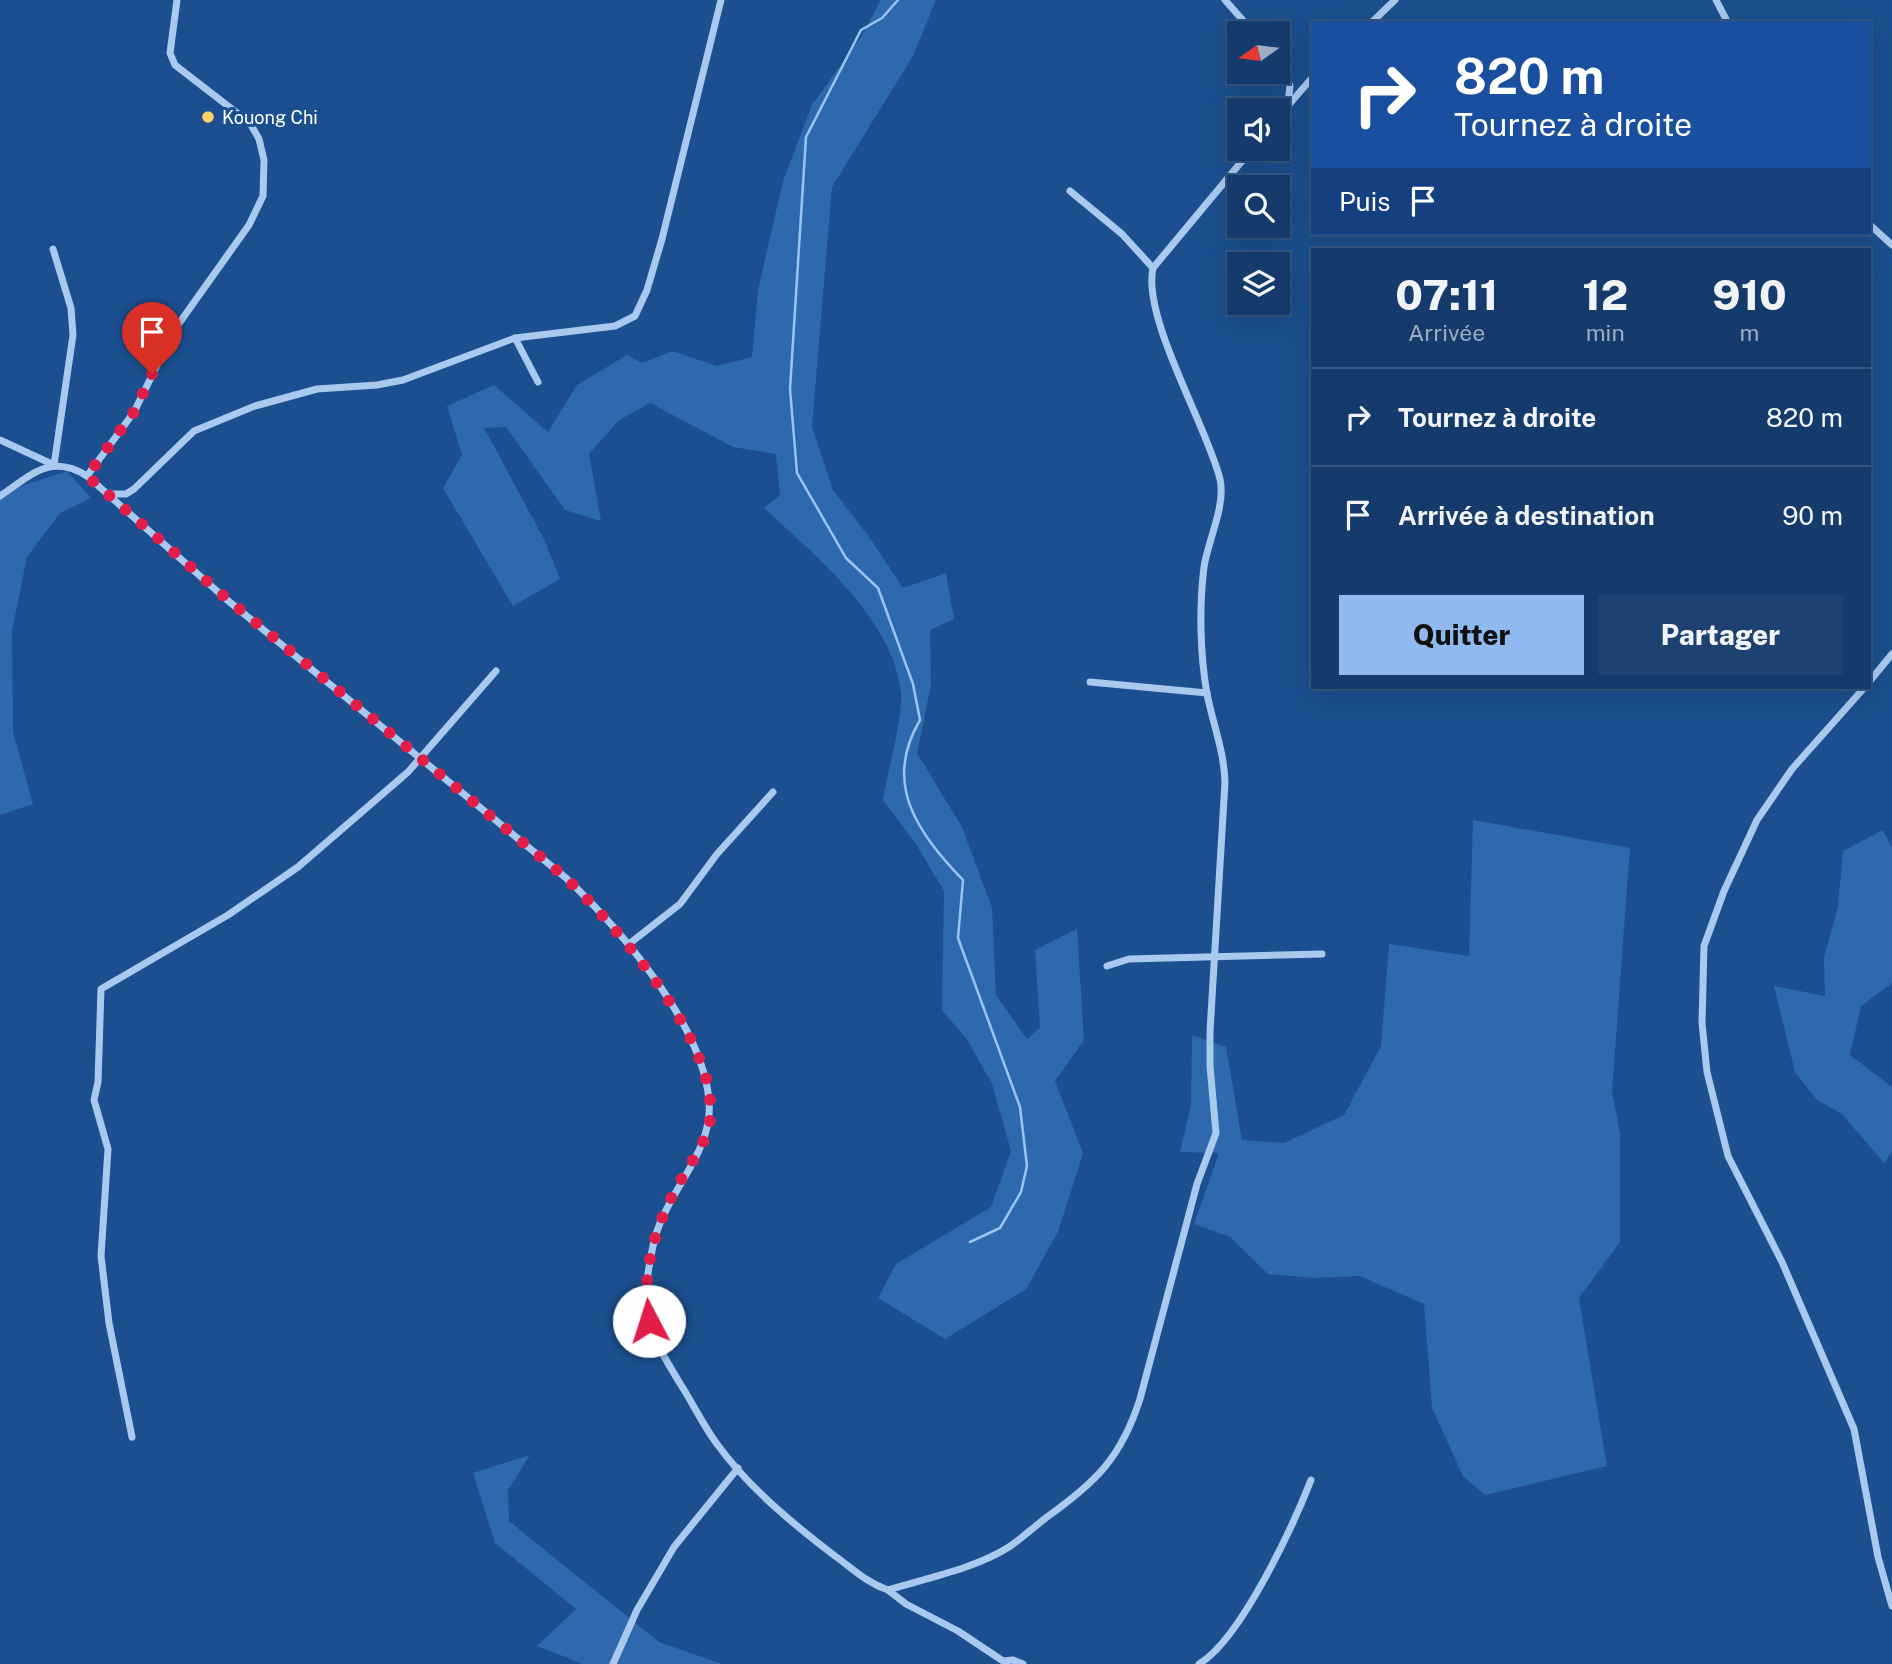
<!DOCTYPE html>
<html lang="fr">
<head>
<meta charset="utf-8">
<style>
  :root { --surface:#143b6b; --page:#1d4271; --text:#f1f3f6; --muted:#9dadc1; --line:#33557e; --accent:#90b9f0 }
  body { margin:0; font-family:"Public Sans",sans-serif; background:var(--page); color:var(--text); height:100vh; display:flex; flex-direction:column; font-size:26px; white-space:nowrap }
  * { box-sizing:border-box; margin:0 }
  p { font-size:23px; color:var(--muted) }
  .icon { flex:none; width:38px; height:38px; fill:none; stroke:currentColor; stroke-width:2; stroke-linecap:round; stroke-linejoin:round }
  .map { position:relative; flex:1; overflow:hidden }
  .side { position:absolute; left:1311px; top:248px; width:560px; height:441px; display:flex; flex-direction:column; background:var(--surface); border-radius:0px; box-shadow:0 7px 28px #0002,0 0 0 2px var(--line) }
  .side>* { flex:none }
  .top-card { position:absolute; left:1311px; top:21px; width:560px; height:214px; border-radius:0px; box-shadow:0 7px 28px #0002,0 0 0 2px var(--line); background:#1a4fa0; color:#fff; overflow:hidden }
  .needle { width:46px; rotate:256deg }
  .fabs { position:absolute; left:1227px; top:21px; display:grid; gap:14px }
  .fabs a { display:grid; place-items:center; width:63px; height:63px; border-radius:0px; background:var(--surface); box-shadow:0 7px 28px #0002,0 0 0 2px var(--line); font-size:35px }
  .pin { position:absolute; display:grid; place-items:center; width:60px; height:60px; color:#fff; margin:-72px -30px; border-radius:50% 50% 50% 0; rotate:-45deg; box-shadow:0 0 7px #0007 }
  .pin .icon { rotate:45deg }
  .me { position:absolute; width:77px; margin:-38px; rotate:355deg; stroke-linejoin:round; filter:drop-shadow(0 0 5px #0008) }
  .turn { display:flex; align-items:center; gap:24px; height:147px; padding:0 28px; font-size:32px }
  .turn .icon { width:91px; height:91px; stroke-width:2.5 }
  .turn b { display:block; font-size:49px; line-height:60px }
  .then { display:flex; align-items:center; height:66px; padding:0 28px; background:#0003; gap:14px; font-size:26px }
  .eta { display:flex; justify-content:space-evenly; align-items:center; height:119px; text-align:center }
  .eta b { font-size:42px; font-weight:800; line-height:49px }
  .cta { display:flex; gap:14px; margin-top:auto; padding:14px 28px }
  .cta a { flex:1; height:80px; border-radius:0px; background:var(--accent); color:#111; font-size:28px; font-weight:800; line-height:80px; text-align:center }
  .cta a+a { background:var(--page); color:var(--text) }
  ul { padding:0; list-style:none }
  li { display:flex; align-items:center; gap:21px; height:98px; padding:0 28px; border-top:2px solid var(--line) }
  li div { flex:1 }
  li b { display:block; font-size:26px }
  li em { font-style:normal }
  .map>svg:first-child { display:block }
</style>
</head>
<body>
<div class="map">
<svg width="1892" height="1664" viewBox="0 0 1892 1664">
  <rect width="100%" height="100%" fill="#1b4f8f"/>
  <g fill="#2e69ad">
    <path d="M881,0H936L913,56L832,187L812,427L833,490L870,538L903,588L946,573L954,619L930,630L931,685L917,753L962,827L992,908L996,995L1027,1039L1040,1028L1035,950L1077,929L1084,1040L1055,1081L1083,1153L1058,1232L1026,1289L945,1339L878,1298L896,1264L991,1207L1011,1151L992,1084L968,1041L942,1010L944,891L916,844L883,800C887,774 903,717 901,694C895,621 815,555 764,508L780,495L776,454L733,447L650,403L618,421L589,454L601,521L565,510L506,427L484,428L544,539L560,579L513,606L443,488L462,455L447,406L494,385L548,432L577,385L627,355L642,363L672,351L717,366L752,357L758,290L783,181L812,105L861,37Z"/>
    <path d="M67,471L91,498L60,513L27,557L12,631L13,732L33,804L0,815V497L12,489Z"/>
    <path d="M1473,820L1630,848L1612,1091L1620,1133V1242L1579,1298L1607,1466L1485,1495L1463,1476L1432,1408L1424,1304L1360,1276L1313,1278L1268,1274L1230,1237L1194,1224L1219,1153L1180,1152L1191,1105L1192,1035L1226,1047L1242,1140L1284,1143L1344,1115L1381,1046L1389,944L1469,956Z"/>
    <path d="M1883,830L1892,848V983L1861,1006L1850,1055L1892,1087V1152L1884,1163L1842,1114L1817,1100L1795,1072L1774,986L1825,996L1824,958L1838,906L1843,851Z"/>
    <path d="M530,1455L508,1490L509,1521L659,1642L722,1664H583L537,1646L576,1609L495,1543L473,1473Z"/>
  </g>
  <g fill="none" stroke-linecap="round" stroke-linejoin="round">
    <path stroke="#9cc4f0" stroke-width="2.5" d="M898,0L882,18L861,30L806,137L790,389L797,473L846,558L878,588L913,684L920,720C882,784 918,833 963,880L958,938L1020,1107L1027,1166L1021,1192L1000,1228L970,1242"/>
    <g stroke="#a9c9ee" stroke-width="7">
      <path d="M1225,0L1254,33"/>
      <path d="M1716,0L1728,23"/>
      <path d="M1371,23L1395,0"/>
      <path d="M1278,61L1290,86L1288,103"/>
      <path d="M1278,117L1312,78"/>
      <path d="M1070,191L1122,234L1153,268"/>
      <path d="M1869,224L1892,245"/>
      <path d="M515,338L538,382"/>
      <path d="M0,440L54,465L73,335L71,308L53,249"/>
      <path d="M87,476L134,412L175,329L249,225L263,196L264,160L259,139L250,123L175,65L170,53L177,0"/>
      <path d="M110,494H126L134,489L194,431L255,406L317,389L377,385L403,380L515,338L615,326L635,316L647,290L662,239L721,0"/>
      <path d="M0,496C31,475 51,453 87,476L226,599L566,878C620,929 703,1024 709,1101C714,1154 663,1194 653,1246C648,1270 643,1295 649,1319C654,1342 669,1365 681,1385C693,1404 703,1425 717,1444C748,1487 793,1524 835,1556C853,1569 867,1583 888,1590C927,1578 974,1569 1009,1547C1022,1538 1034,1527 1047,1517C1096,1482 1121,1458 1140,1399L1197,1184L1216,1133L1210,1066V1031L1225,782C1224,751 1213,724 1207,694C1200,654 1199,607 1204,567C1208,540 1226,506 1220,479C1207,426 1142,318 1153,268L1252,149"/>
      <path d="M1090,682L1207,693"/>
      <path d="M1869,682L1892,654"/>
      <path d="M1864,688L1792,769L1757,820L1724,891L1704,946L1702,1023L1707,1072L1728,1156L1782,1262L1854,1429L1878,1557L1892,1606"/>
      <path d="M629,944L680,904L717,854L773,792"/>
      <path d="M1107,966L1129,959L1322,954"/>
      <path d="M132,1437L109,1323L101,1256L108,1149L94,1100L98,1082L101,989L228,915L298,867L408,772L496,671"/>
      <path d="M888,1590L906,1604L958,1631L1003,1661L1013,1660L1023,1664"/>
      <path d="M613,1664L637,1610L674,1547L738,1468"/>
      <path d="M1199,1664C1241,1639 1293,1526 1311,1480"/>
    </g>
  </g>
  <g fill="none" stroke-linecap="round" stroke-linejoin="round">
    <path stroke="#e11d48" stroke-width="12" stroke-dasharray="0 21.6" d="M152,374L134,412L87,476L226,598L566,878C617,927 735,1059 706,1136C698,1154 686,1170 677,1187C654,1229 641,1274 649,1321"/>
  </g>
  <circle fill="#ffd166" stroke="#1b4f8f" stroke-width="2.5" cx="208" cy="117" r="7"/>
  <g text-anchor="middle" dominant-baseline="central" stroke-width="6" stroke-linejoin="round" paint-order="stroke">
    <g font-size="18" fill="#fff" stroke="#1b4f8f" text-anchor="start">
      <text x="222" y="117">Kouong Chi</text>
    </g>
  </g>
</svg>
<div class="fabs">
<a><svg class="needle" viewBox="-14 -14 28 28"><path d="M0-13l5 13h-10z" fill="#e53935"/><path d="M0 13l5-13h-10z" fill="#9dadc1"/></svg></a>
<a><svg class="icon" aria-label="sound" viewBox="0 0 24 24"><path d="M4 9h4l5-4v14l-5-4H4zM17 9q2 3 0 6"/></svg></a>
<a><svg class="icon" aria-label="search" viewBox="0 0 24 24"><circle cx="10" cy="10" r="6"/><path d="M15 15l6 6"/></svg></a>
<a><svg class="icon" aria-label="layers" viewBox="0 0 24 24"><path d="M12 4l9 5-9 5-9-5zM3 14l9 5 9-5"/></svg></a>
</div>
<div class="pin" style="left:152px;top:374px;background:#d93025"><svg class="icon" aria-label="arrive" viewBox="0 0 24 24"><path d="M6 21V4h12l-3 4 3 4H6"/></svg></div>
<svg class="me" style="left:649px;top:1321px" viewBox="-20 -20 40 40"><circle r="19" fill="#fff"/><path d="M0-13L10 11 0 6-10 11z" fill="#e11d48"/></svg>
<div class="top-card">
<div class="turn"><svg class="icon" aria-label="right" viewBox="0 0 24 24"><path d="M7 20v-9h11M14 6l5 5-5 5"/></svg><div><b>820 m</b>Tournez à droite</div></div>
<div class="then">Puis<svg class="icon" aria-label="arrive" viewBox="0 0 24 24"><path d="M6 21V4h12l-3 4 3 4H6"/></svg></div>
</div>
<section class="side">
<div class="eta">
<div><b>07:11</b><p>Arrivée</p></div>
<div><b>12</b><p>min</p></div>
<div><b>910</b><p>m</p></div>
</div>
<ul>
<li><svg class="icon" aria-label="right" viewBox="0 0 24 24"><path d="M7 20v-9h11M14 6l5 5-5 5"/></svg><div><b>Tournez à droite</b></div><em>820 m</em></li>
<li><svg class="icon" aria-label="arrive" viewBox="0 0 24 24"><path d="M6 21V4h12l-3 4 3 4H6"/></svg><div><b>Arrivée à destination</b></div><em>90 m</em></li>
</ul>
<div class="cta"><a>Quitter</a><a>Partager</a></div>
</section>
</div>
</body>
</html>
